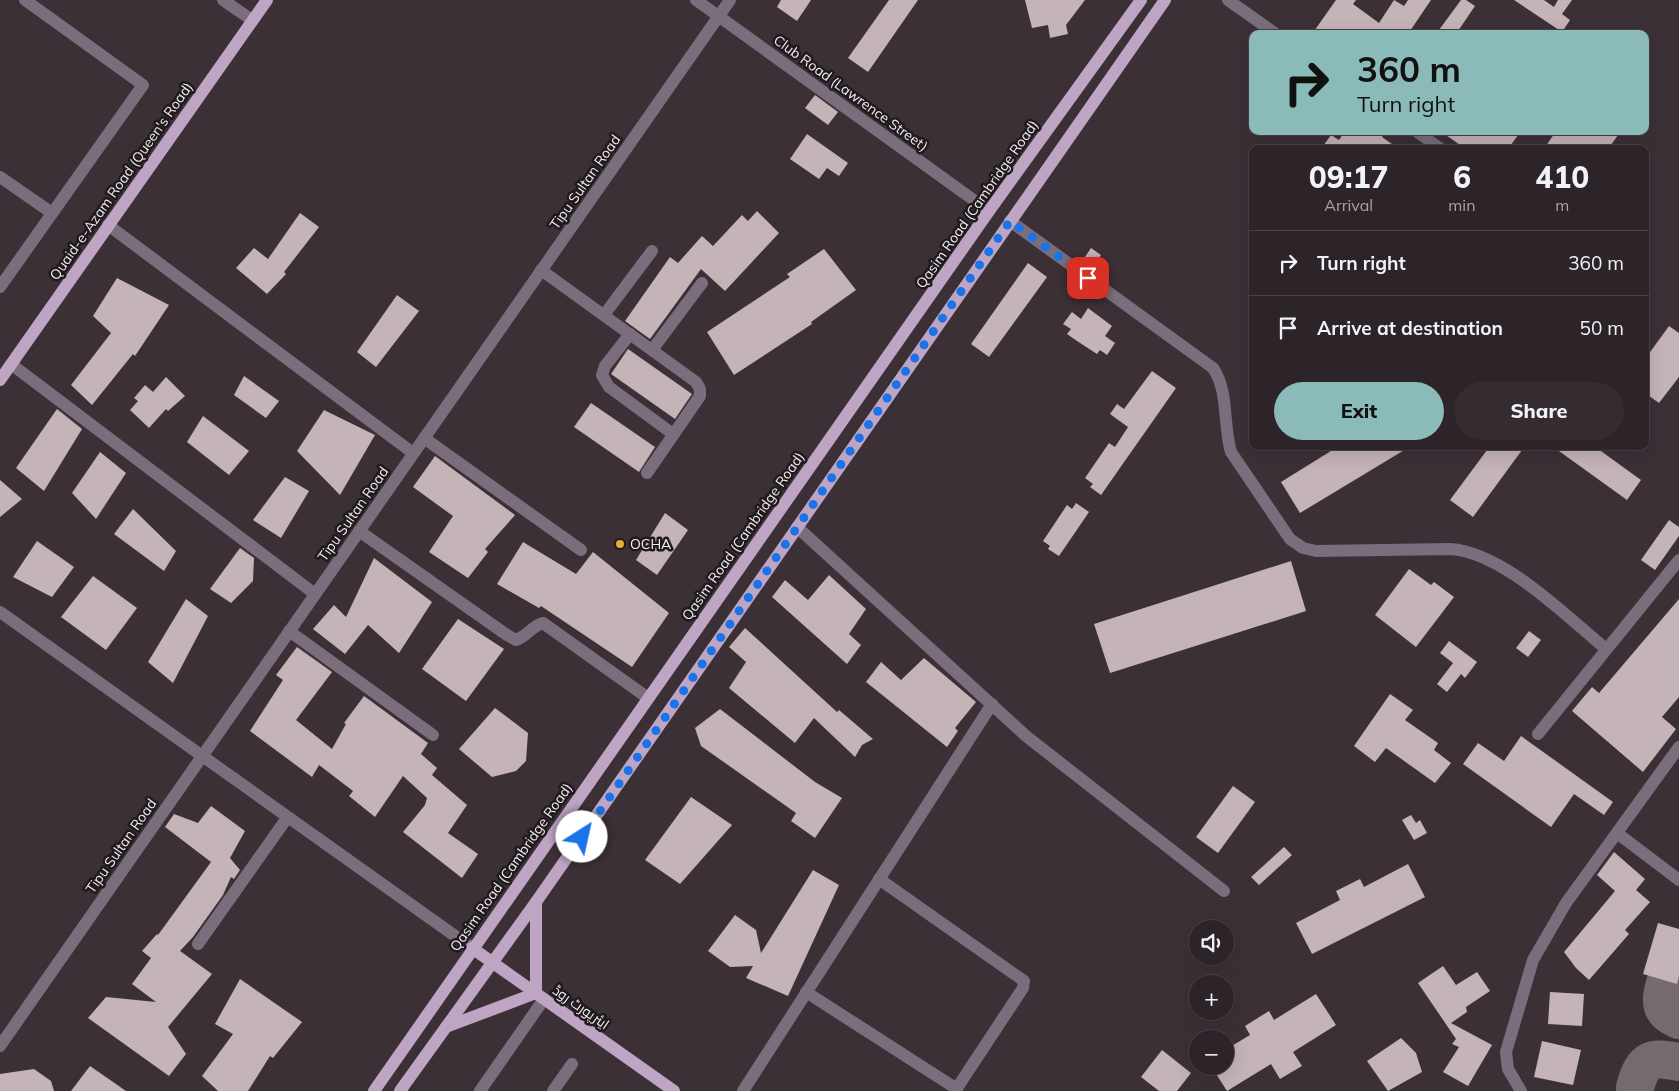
<!DOCTYPE html>
<html lang="en">
<head>
<meta charset="utf-8">
<style>
  :root { --surface:#2d2429; --page:#352c31; --text:#f1f3f6; --muted:#a7a4a8; --line:#484146; --accent:#8bbbb9 }
  body { margin:0; font-family:Mulish,Cairo,sans-serif; background:var(--page); color:var(--text); height:100vh; display:flex; flex-direction:column; font-size:19px; white-space:nowrap }
  * { box-sizing:border-box; margin:0 }
  p { font-size:16px; color:var(--muted) }
  .icon { flex:none; width:28px; height:28px; fill:none; stroke:currentColor; stroke-width:2; stroke-linecap:round; stroke-linejoin:round }
  .map { position:relative; flex:1; overflow:hidden }
  .panel { position:absolute; left:1249px; top:145px; width:400px; height:305px; display:flex; flex-direction:column; background:var(--surface); border-radius:10px; box-shadow:0 5px 20px #0002,0 0 0 1px var(--line) }
  .panel>* { flex:none }
  .hud { position:absolute; left:1249px; top:30px; width:400px; height:105px; border-radius:10px; box-shadow:0 5px 20px #0002,0 0 0 1px var(--line); background:#8bbbb9; color:#111; overflow:hidden }
  .fabs { position:absolute; left:1189px; top:920px; display:grid; gap:10px }
  .fabs a { display:grid; place-items:center; width:45px; height:45px; border-radius:50%; background:var(--surface); box-shadow:0 5px 20px #0002,0 0 0 1px var(--line); font-size:25px }
  .pin { position:absolute; display:grid; place-items:center; width:42px; height:42px; color:#fff; margin:-21px; border-radius:10px; box-shadow:0 2px 8px #0006 }
  .me { position:absolute; width:55px; margin:-28px; rotate:35deg; stroke-linejoin:round; filter:drop-shadow(0 0 4px #0008) }
  .turn { display:flex; align-items:center; gap:18px; height:105px; padding:0 25px; font-size:22px }
  .turn .icon { width:65px; height:65px; stroke-width:2.5 }
  .turn b { display:block; font-size:35px; line-height:42px }
  .eta { display:flex; justify-content:space-evenly; align-items:center; height:85px; text-align:center }
  .eta b { font-size:30px; font-weight:800; line-height:35px }
  .primary-button { display:flex; gap:10px; margin-top:auto; padding:10px 25px }
  .primary-button a { flex:1; height:58px; border-radius:30px; background:var(--accent); color:#111; font-size:20px; font-weight:800; line-height:58px; text-align:center }
  .primary-button a+a { background:var(--page); color:var(--text) }
  ul { padding:0; list-style:none }
  li { display:flex; align-items:center; gap:15px; height:65px; padding:0 25px; border-top:1px solid var(--line) }
  li div { flex:1 }
  li b { display:block; font-size:19px }
  li em { font-style:normal }
  .map>svg:first-child { display:block }
</style>
</head>
<body>
<div class="map">
<svg width="1679" height="1091" viewBox="0 0 1679 1091">
  <rect width="100%" height="100%" fill="#3c3037"/>
  <g fill="none" stroke-linecap="round" stroke-linejoin="round">
    <g stroke="#756a70" stroke-width="38">
      <path d="M1665,983C1660,1002 1659,1012 1679,1020"/>
      <path d="M1635,1087C1644,1057 1650,1057 1679,1062"/>
    </g>
  </g>
  <g fill="#c4b3b7">
    <path d="M781,0H811L797,21L777,7Z"/>
    <path d="M889,0H918L868,72L848,58Z"/>
    <path d="M1025,0H1085L1066,25L1068,34L1050,38L1048,25L1032,28Z"/>
    <path d="M1336,0H1356L1353,4L1379,23L1394,0L1404,6L1408,0H1431L1408,34H1312Z"/>
    <path d="M1461,0H1466L1475,6L1456,34H1436Z"/>
    <path d="M1514,0H1544L1554,7L1558,0H1572L1562,14L1570,20L1562,32Z"/>
    <path d="M815,95L838,112L828,125L805,108Z"/>
    <path d="M1345,131H1386L1382,137L1399,149H1321L1331,135L1339,140Z"/>
    <path d="M1440,131H1521L1508,149H1466Z"/>
    <path d="M1556,131H1621L1608,149H1544Z"/>
    <path d="M807,134L848,163L839,176L827,168L819,179L790,159Z"/>
    <path d="M757,211L779,233L725,291L701,269L650,339L625,321L670,257L678,263L702,236L713,246L742,215L748,221Z"/>
    <path d="M300,213L319,227L284,272L286,274L267,294L236,268L254,248L268,259Z"/>
    <path d="M1091,248L1101,255L1093,267L1083,260Z"/>
    <path d="M824,249L856,290L811,322L812,324L734,375L707,332L790,277L787,274Z"/>
    <path d="M1028,263L1047,277L989,357L971,344Z"/>
    <path d="M117,278L169,305L135,356L133,354L92,405L71,385L111,333L93,316Z"/>
    <path d="M397,295L419,311L376,367L357,352Z"/>
    <path d="M1088,308L1112,326L1105,336L1115,343L1107,355L1100,350L1097,354L1077,341L1067,334L1071,329L1063,324L1072,312L1081,319Z"/>
    <path d="M1669,326L1679,333V377L1659,403L1645,393V359Z"/>
    <path d="M628,349L692,394L675,419L611,374Z"/>
    <path d="M1152,371L1176,388L1101,495L1090,487L1093,484L1085,478L1109,443L1115,447L1128,427L1110,414L1117,404L1124,409Z"/>
    <path d="M244,376L279,401L266,418L234,395Z"/>
    <path d="M166,377L185,396L168,411L166,409L149,428L130,410L138,401L134,398L145,385L153,392Z"/>
    <path d="M591,403L655,447L639,472L574,427Z"/>
    <path d="M57,409L82,429L44,491L16,468Z"/>
    <path d="M324,410L375,435L340,495L297,451Z"/>
    <path d="M203,416L249,451L229,475L187,442Z"/>
    <path d="M1339,446H1411L1300,513L1281,482Z"/>
    <path d="M1490,446H1525L1473,517L1450,500Z"/>
    <path d="M1552,446H1594L1641,480L1627,500Z"/>
    <path d="M100,452L126,473L96,519L72,493Z"/>
    <path d="M435,456L515,515L485,549L488,552L468,578L429,552L453,516L413,487Z"/>
    <path d="M285,477L309,491L281,538L253,520Z"/>
    <path d="M0,480L22,499L0,517Z"/>
    <path d="M1076,503L1089,512L1059,556L1048,549L1050,546L1043,541L1067,505L1072,509Z"/>
    <path d="M133,509L176,551L164,571L114,534Z"/>
    <path d="M665,513L688,530L657,575L636,560Z"/>
    <path d="M1669,520L1679,527V536L1655,570L1641,560Z"/>
    <path d="M37,541L74,567L52,597L13,577Z"/>
    <path d="M523,542L576,574L593,552L669,613L632,667L541,606L539,608L497,584Z"/>
    <path d="M240,548L254,558L253,581L231,603L210,589Z"/>
    <path d="M374,558L432,602L399,653L368,625L345,654L313,629L334,605L346,617Z"/>
    <path d="M1291,561L1306,611L1110,673L1094,624Z"/>
    <path d="M1409,569L1431,585L1434,582L1454,597L1416,647L1375,615Z"/>
    <path d="M829,575L866,609L849,634L861,645L847,664L772,597L785,580L808,600Z"/>
    <path d="M93,576L137,608L106,650L61,617Z"/>
    <path d="M186,599L208,616L173,683L148,662Z"/>
    <path d="M1679,599V697L1662,717L1676,729L1643,772L1572,711L1592,687L1599,693Z"/>
    <path d="M458,619L504,649L466,701L422,669Z"/>
    <path d="M745,628L837,712L839,710L873,739L862,745L855,757L814,718L795,743L729,688L746,662L729,647Z"/>
    <path d="M1529,631L1541,640L1528,657L1516,648Z"/>
    <path d="M1449,641L1477,662L1465,678L1461,674L1447,692L1437,684L1453,663L1440,653Z"/>
    <path d="M297,647L332,672L296,720L332,749L346,724L344,723L364,696L428,743L421,754L437,768L432,775L467,805L448,833L478,854L462,878L403,832L425,805L427,798L403,776L375,817L349,796L353,791L319,765L312,777L250,731L283,680L276,675Z"/>
    <path d="M924,658L976,702L955,728L958,731L947,747L866,682L881,662L901,680Z"/>
    <path d="M1390,694L1413,710L1405,720L1438,743L1434,750L1451,763L1435,783L1386,748L1375,762L1354,746Z"/>
    <path d="M495,708L528,733L526,761L516,771L492,777L459,749Z"/>
    <path d="M720,709L815,782L842,798L815,838L791,821L796,813L701,746L695,728Z"/>
    <path d="M1521,736L1613,802L1604,815L1574,794L1551,827L1463,764L1478,743L1504,761Z"/>
    <path d="M1233,786L1255,802L1218,853L1196,837Z"/>
    <path d="M691,797L732,825L680,884L645,860Z"/>
    <path d="M211,806L245,831L230,858L240,870L234,879L231,877L223,895L193,937L180,951L212,974L168,1027L186,1054L169,1076L88,1018L106,997L156,1002L132,984L151,958L142,951L157,934L158,935L211,862L165,827L174,814L198,823Z"/>
    <path d="M1411,815L1416,823L1420,820L1427,833L1414,840L1402,820Z"/>
    <path d="M1284,847L1292,855L1259,885L1251,877Z"/>
    <path d="M1614,852L1645,879L1636,890L1650,902L1625,930L1629,934L1589,980L1576,968L1564,952L1615,891L1597,875Z"/>
    <path d="M1408,864L1425,897L1312,954L1296,923L1340,900L1336,891L1360,879L1364,887Z"/>
    <path d="M813,870L839,885L788,996L746,978L753,966L730,967L708,951L735,915L756,930L761,953Z"/>
    <path d="M1658,923L1679,929V976L1677,984L1643,974Z"/>
    <path d="M1443,966L1456,985L1477,972L1490,991L1466,1007L1467,1012L1451,1023L1492,1045L1468,1086L1443,1072L1459,1047L1452,1044L1456,1039L1418,983Z"/>
    <path d="M240,979L302,1022L273,1058L270,1056L248,1091H218L202,1076L233,1034L215,1024Z"/>
    <path d="M1550,992L1584,994L1582,1026L1548,1024Z"/>
    <path d="M1316,994L1336,1025L1293,1052L1302,1066L1280,1079L1271,1064L1227,1091L1211,1066H1225V1050L1250,1035L1245,1026L1269,1011L1274,1020Z"/>
    <path d="M1401,1038L1416,1053L1422,1072L1388,1091L1367,1061Z"/>
    <path d="M1542,1041L1581,1050L1573,1085L1534,1077Z"/>
    <path d="M1162,1050L1191,1073L1177,1091H1159L1141,1077Z"/>
    <path d="M90,1066L126,1091H71Z"/>
    <path d="M34,1069L51,1081L54,1091H0V1074Z"/>
  </g>
  <g fill="none" stroke-linecap="round" stroke-linejoin="round">
    <g stroke="#7a6d7c" stroke-width="12">
      <path d="M223,0L252,20"/>
      <path d="M696,0L989,211"/>
      <path d="M1228,0L1276,34"/>
      <path d="M1416,131L1441,149"/>
      <path d="M0,177L52,213"/>
      <path d="M1010,221L1213,368C1229,391 1223,426 1231,452L1290,539L1303,548L1316,551L1450,549C1503,552 1566,616 1606,649"/>
      <path d="M108,225L413,453"/>
      <path d="M541,270L696,382L700,389V396L647,473"/>
      <path d="M0,287L143,85L25,0"/>
      <path d="M604,315L652,251"/>
      <path d="M630,334L605,366L602,375L609,387L673,434"/>
      <path d="M652,350L702,283"/>
      <path d="M11,364L315,594"/>
      <path d="M424,438L581,550"/>
      <path d="M797,527L1026,736L1224,891"/>
      <path d="M359,531L507,635L516,640C527,636 532,626 543,623L648,698"/>
      <path d="M0,612L472,948"/>
      <path d="M289,631L433,735"/>
      <path d="M1538,734L1679,560"/>
      <path d="M1617,833L1679,880"/>
      <path d="M879,879L1024,981L1023,988L955,1091"/>
      <path d="M198,944L287,818"/>
      <path d="M806,992L957,1089"/>
      <path d="M0,1046L730,0"/>
      <path d="M480,1091L544,999"/>
      <path d="M553,1091L572,1064"/>
      <path d="M743,1091L992,704"/>
      <path d="M1521,1091L1508,1069L1506,1052L1533,960L1566,903L1679,747"/>
    </g>
    <g stroke="#bea5c3" stroke-width="12">
      <path d="M0,380L267,0"/>
      <path d="M472,948L674,1091"/>
      <path d="M446,1027L536,993V902"/>
      <path d="M374,1091L989,211L1141,0"/>
      <path d="M400,1091L536,902L1165,0"/>
    </g>
  </g>
  <g fill="none" stroke-linecap="round" stroke-linejoin="round">
    <path stroke="#1a73e8" stroke-width="9" stroke-dasharray="0 16.2" d="M582,837L1010,221L1088,278"/>
  </g>
  <circle fill="#e7ac36" stroke="#1f1a1d" stroke-width="2" cx="620" cy="544" r="5"/>
  <g text-anchor="middle" dominant-baseline="central" stroke-width="5" stroke-linejoin="round" paint-order="stroke">
    <g font-size="14" fill="#f2eaef" stroke="#1f1a1d">
      <text transform="translate(851 93) rotate(36)">Club Road (Lawrence Street)</text>
      <text transform="translate(121 181) rotate(-55)">Quaid-e-Azam Road (Queen's Road)</text>
      <text transform="translate(585 182) rotate(-55)">Tipu Sultan Road</text>
      <text transform="translate(977 204) rotate(-55)">Qasim Road (Cambridge Road)</text>
      <text transform="translate(353 514) rotate(-55)">Tipu Sultan Road</text>
      <text transform="translate(743 536) rotate(-55)">Qasim Road (Cambridge Road)</text>
      <text transform="translate(121 846) rotate(-55)">Tipu Sultan Road</text>
      <text transform="translate(511 867) rotate(-55)">Qasim Road (Cambridge Road)</text>
      <text transform="translate(581 1007) rotate(35)">ایئرپورٹ روڈ</text>
    </g>
    <g font-size="14" fill="#f2eaef" stroke="#1f1a1d" text-anchor="start">
      <text x="630" y="544">OCHA</text>
    </g>
  </g>
</svg>
<div class="fabs">
<a><svg class="icon" aria-label="sound" viewBox="0 0 24 24"><path d="M4 9h4l5-4v14l-5-4H4zM17 9q2 3 0 6"/></svg></a>
<a>+</a>
<a>−</a>
</div>
<div class="pin" style="left:1088px;top:278px;background:#d93025"><svg class="icon" aria-label="arrive" viewBox="0 0 24 24"><path d="M6 21V4h12l-3 4 3 4H6"/></svg></div>
<svg class="me" style="left:582px;top:837px" viewBox="-20 -20 40 40"><circle r="19" fill="#fff"/><path d="M0-13L10 11 0 6-10 11z" fill="#1a73e8"/></svg>
<div class="hud">
<div class="turn"><svg class="icon" aria-label="right" viewBox="0 0 24 24"><path d="M7 20v-9h11M14 6l5 5-5 5"/></svg><div><b>360 m</b>Turn right</div></div>
</div>
<section class="panel">
<div class="eta">
<div><b>09:17</b><p>Arrival</p></div>
<div><b>6</b><p>min</p></div>
<div><b>410</b><p>m</p></div>
</div>
<ul>
<li><svg class="icon" aria-label="right" viewBox="0 0 24 24"><path d="M7 20v-9h11M14 6l5 5-5 5"/></svg><div><b>Turn right</b></div><em>360 m</em></li>
<li><svg class="icon" aria-label="arrive" viewBox="0 0 24 24"><path d="M6 21V4h12l-3 4 3 4H6"/></svg><div><b>Arrive at destination</b></div><em>50 m</em></li>
</ul>
<div class="primary-button"><a>Exit</a><a>Share</a></div>
</section>
</div>
</body>
</html>
